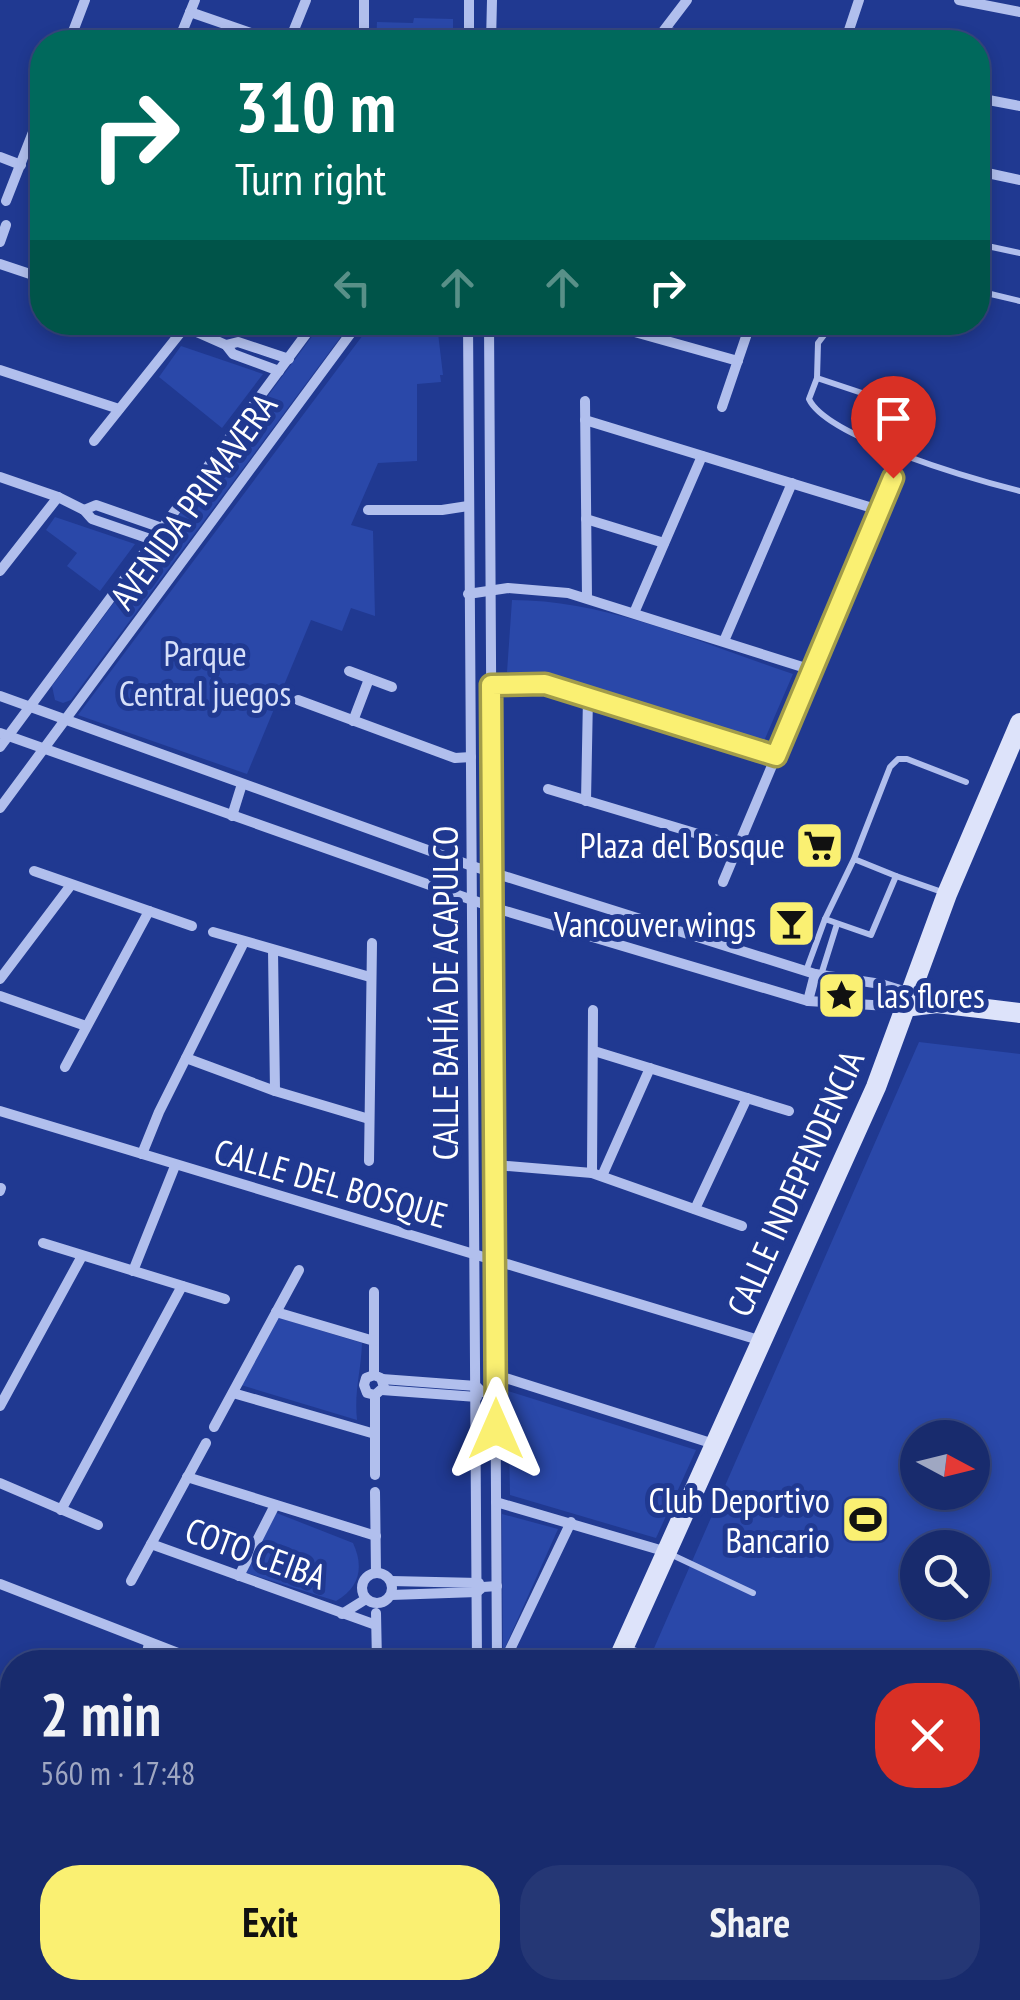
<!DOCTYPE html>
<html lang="en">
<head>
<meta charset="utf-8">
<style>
  :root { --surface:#182b6d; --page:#253775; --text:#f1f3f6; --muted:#9fa7c2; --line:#364780; --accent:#faf072 }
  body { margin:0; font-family:"PT Sans Narrow",sans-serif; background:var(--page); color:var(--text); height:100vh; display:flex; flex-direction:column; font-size:38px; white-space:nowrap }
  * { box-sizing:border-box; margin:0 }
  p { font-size:32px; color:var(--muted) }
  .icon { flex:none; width:55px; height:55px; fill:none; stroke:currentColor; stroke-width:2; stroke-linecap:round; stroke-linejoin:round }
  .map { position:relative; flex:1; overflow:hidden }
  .details { position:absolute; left:0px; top:1650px; width:1020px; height:350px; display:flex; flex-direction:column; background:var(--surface); border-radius:40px 40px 0 0; box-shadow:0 5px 15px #0003,0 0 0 2px var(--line) }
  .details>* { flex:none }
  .guide { position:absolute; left:30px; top:30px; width:960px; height:305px; border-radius:40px; box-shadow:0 5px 15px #0003,0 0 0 2px var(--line); background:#00695c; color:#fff; overflow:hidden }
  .needle { width:65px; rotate:97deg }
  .tools { position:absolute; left:900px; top:1420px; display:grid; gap:20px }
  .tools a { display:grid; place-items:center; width:90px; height:90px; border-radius:50%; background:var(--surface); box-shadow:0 5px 15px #0003,0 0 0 2px var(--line); font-size:50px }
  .pin { position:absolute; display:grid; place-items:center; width:85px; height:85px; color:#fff; margin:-102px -42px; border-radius:50% 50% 50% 0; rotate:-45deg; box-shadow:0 0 10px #0007 }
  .pin .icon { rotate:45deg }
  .me { position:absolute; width:110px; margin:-55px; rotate:0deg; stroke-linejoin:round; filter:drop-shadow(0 0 8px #0008) }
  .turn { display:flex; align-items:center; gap:35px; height:210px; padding:0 40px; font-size:45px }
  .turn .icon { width:130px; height:130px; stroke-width:2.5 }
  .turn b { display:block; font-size:70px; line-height:85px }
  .lanes { display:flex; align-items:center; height:95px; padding:0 40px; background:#0003; justify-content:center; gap:50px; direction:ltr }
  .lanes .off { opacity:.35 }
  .round { display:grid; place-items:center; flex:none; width:105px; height:105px; border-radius:40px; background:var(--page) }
  .headline { display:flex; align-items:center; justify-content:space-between; height:170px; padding:0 40px }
  h1 { font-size:60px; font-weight:600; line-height:75px }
  .button { display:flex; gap:20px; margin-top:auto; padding:20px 40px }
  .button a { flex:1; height:115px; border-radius:40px; background:var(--accent); color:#111; font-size:40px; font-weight:600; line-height:115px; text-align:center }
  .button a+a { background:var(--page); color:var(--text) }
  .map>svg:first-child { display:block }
</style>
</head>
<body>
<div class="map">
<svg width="1020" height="2000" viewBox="0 0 1020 2000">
  <rect width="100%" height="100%" fill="#203991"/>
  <g fill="#2a48a9" fill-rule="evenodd">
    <path d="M414,18L453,19V42H376L377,22L413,23Z"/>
    <path d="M322,323H351L71,700L63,703L55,700L52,686Z"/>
    <path d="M372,323H456V331L438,333L443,375H440L441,382L417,384V461L378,463L351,525L373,531L375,616L351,608L342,631L311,620L247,774L78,715Z"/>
    <path d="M181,346L263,374L222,428L159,377Z"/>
    <path d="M55,517L135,544L100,591L67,566L77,553L46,530Z"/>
    <path d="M512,600C609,600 702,644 793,674L764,741L553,674L507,672Z"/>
    <path d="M919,1042L1020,1054V2000H481L488,1988H1008V1662H648ZM918,1438H972V1492H918ZM918,1548H972V1602H918Z"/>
    <path d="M273,1316L362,1343C361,1372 354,1391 357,1420L241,1385Z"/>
    <path d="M508,1391L696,1450L656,1538L510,1495Z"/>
    <path d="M274,1512L353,1543C364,1567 360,1587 336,1601L244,1572Z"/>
    <path d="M502,1514L558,1529L503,1652Z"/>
  </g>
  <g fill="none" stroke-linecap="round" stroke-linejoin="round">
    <g stroke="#b1bfed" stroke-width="6">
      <path d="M978,244L1020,253"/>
      <path d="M978,291L1020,301"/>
      <path d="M834,322L818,343L817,378L892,403"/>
      <path d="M817,378L809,399C827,438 976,480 1020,491"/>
      <path d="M854,859L896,876L871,935L825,919L854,859L890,767L898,759H907L966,782"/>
      <path d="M896,876L942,892"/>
      <path d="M806,971L825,919"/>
      <path d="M821,975L837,924"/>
      <path d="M668,1553L753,1593"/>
      <path d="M626,1647L665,1662"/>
    </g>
    <g stroke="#b1bfed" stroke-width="10">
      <path d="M364,0V42"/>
      <path d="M959,0L1020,12"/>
      <path d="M190,12L277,42"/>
      <path d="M664,31L714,42"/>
      <path d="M69,42L85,0"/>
      <path d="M178,42L195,0"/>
      <path d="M289,42L306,0"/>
      <path d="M469,42V0"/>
      <path d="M491,42L492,0"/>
      <path d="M655,42L687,0"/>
      <path d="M845,42L859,0"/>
      <path d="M978,98L1020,106"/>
      <path d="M0,157L21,165"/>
      <path d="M978,171L1020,180"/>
      <path d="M6,201L42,109"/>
      <path d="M0,242L6,225"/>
      <path d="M0,264L42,278"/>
      <path d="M174,322L226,345L233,354L279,371"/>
      <path d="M468,322L477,1662"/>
      <path d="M489,322L497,1662"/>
      <path d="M599,322L738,361"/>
      <path d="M226,345L238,342L289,359"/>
      <path d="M0,370L119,409"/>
      <path d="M585,401L587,598"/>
      <path d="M722,407L751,322"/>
      <path d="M585,420L879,510"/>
      <path d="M94,441L185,327"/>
      <path d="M0,477L58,497L84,510L92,519L153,540"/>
      <path d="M84,510L96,505L162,528"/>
      <path d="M368,510H442L468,506"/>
      <path d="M586,519L664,543"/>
      <path d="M0,571L58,497"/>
      <path d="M468,594L508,588L568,593L812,670"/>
      <path d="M634,613L702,456"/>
      <path d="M724,641L792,483"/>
      <path d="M349,671L392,687"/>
      <path d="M491,685L545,684L776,756"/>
      <path d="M0,696L472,866L815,974L881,984L910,993"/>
      <path d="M298,700L455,758L471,757"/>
      <path d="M353,721L369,679"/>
      <path d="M0,733L492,907L808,1001L904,1007"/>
      <path d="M0,747L315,322"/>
      <path d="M548,789L738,846"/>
      <path d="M586,801L588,697"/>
      <path d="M0,808L359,322"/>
      <path d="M232,816L242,784"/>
      <path d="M34,871L192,926"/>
      <path d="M723,882L893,478"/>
      <path d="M213,932L370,977"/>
      <path d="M273,950L275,1091"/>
      <path d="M0,979L71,885"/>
      <path d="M0,996L86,1026"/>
      <path d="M808,1001L815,974"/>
      <path d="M594,1051L789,1111"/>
      <path d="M186,1058L275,1091L369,1119"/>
      <path d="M65,1067L149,911"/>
      <path d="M0,1111L762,1341"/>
      <path d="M142,1154L159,1112L244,942"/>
      <path d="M369,1161L372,943"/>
      <path d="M495,1165L592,1173L742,1226"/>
      <path d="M592,1173L593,1010"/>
      <path d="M602,1176L650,1068"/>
      <path d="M0,1191L1,1188"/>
      <path d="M695,1209L747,1098"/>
      <path d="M43,1243L225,1299"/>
      <path d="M133,1271L175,1166"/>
      <path d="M374,1292V1375L381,1378L384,1387L375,1395L367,1393L364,1385L366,1378L374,1375"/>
      <path d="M276,1312L374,1341"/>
      <path d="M496,1375L714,1444"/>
      <path d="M382,1379L476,1386L482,1392L496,1393"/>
      <path d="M382,1390L477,1397"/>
      <path d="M233,1393L375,1434"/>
      <path d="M375,1395V1475"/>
      <path d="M0,1406L82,1256"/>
      <path d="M214,1427L299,1270"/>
      <path d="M187,1477L376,1536"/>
      <path d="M0,1483L98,1525"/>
      <path d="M375,1492L376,1573"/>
      <path d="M496,1502L667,1552"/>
      <path d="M61,1510L182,1286"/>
      <path d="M151,1544L376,1625"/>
      <circle cx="377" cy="1588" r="15"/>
      <path d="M239,1576L275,1505"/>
      <path d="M131,1581L206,1443"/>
      <path d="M391,1581L479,1583"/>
      <path d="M0,1584L201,1662"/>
      <path d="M391,1595L477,1592L483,1587L497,1586"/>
      <path d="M376,1613L377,1662"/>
      <path d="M342,1614L366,1599"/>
      <path d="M145,1662L149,1643"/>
      <path d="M477,1662L505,1660L571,1522"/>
      <path d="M0,1747L5,1748"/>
      <path d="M0,1913L12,1856"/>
      <path d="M0,1947L12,1950"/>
      <path d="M195,1988L255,2000"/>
      <path d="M72,2000L75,1988"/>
      <path d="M171,2000L174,1988"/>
    </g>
    <g stroke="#dde3fa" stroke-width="20">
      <path d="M904,1007L937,1003L1020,1013"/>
      <path d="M617,1662L876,1087L947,894L1020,723"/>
      <path d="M451,2000L457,1988"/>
    </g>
  </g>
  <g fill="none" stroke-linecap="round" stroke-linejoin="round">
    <defs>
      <path id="route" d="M496,1429L491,685L545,684L776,756L893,478"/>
    </defs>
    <use href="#route" stroke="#a29c4a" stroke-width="25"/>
    <use href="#route" stroke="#faf072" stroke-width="18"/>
  </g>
  <defs>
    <symbol id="supermarket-square" viewBox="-11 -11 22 22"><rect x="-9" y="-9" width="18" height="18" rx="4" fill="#faf072" stroke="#203991"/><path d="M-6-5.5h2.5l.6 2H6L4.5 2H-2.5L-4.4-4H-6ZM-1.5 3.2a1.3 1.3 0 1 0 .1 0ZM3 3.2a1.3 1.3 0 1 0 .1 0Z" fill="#111"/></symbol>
    <symbol id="bar-square" viewBox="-11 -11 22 22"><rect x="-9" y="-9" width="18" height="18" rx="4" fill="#faf072" stroke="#203991"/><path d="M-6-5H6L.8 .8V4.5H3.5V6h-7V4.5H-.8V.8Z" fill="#111"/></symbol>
    <symbol id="sight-square" viewBox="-11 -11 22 22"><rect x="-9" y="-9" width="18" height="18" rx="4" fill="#faf072" stroke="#203991"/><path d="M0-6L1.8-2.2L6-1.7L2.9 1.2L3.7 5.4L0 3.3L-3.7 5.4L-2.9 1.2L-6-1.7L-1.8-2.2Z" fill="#111"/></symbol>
    <symbol id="stadium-square" viewBox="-11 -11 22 22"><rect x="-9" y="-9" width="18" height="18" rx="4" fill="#faf072" stroke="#203991"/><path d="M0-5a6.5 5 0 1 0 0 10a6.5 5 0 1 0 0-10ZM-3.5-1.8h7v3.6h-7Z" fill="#111"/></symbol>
  </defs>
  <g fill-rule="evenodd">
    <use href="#supermarket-square" x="792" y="818" width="55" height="55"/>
    <use href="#bar-square" x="764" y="896" width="55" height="55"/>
    <use href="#sight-square" x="814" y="968" width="55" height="55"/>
    <use href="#stadium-square" x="838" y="1492" width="55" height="55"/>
  </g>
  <g text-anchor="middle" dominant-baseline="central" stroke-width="10" stroke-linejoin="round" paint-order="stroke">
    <g font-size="35" fill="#fff" stroke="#203991">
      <text transform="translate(193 501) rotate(-54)">AVENIDA PRIMAVERA</text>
      <text transform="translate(445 993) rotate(-90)">CALLE BAHÍA DE ACAPULCO</text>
      <text transform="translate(331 1183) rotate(16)">CALLE DEL BOSQUE</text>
      <text transform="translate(795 1183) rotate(-66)">CALLE INDEPENDENCIA</text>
      <text transform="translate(256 1553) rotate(20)">COTO CEIBA</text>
    </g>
    <g font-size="35" fill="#d6dff9" stroke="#203991">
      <text x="205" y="653">Parque<tspan x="205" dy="40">Central juegos</tspan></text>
    </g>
    <g font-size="35" fill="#fff" stroke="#203991" text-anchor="end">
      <text x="785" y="845">Plaza del Bosque</text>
      <text x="756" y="924">Vancouver wings</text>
      <text x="876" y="995" text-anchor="start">las flores</text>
      <text x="830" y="1500">Club Deportivo<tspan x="830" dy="40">Bancario</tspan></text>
    </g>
  </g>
</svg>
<div class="tools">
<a><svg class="needle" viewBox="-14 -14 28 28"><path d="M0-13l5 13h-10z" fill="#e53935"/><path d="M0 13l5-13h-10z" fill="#9fa7c2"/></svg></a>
<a><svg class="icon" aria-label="search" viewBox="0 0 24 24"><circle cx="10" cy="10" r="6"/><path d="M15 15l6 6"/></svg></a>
</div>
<div class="pin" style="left:893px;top:478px;background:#d93025"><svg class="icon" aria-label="arrive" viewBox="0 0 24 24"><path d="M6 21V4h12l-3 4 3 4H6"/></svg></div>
<svg class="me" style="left:496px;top:1429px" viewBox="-20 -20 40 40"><path d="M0-17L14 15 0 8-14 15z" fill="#faf072" stroke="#fff" stroke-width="4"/></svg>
<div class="guide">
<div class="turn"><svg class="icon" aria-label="right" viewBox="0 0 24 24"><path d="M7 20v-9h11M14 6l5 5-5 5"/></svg><div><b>310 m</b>Turn right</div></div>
<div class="lanes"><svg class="icon off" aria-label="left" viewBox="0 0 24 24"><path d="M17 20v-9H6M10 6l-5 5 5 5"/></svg><svg class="icon off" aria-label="ahead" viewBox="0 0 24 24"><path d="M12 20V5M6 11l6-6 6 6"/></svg><svg class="icon off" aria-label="ahead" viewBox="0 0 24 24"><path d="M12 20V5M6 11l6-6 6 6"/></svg><svg class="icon" aria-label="right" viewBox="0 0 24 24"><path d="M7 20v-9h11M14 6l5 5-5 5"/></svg></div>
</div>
<section class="details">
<div class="headline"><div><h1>2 min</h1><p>560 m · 17:48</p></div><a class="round" style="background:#d93025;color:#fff"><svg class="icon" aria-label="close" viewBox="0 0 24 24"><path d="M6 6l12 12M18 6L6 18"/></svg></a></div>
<div class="button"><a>Exit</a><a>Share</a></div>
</section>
</div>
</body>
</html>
